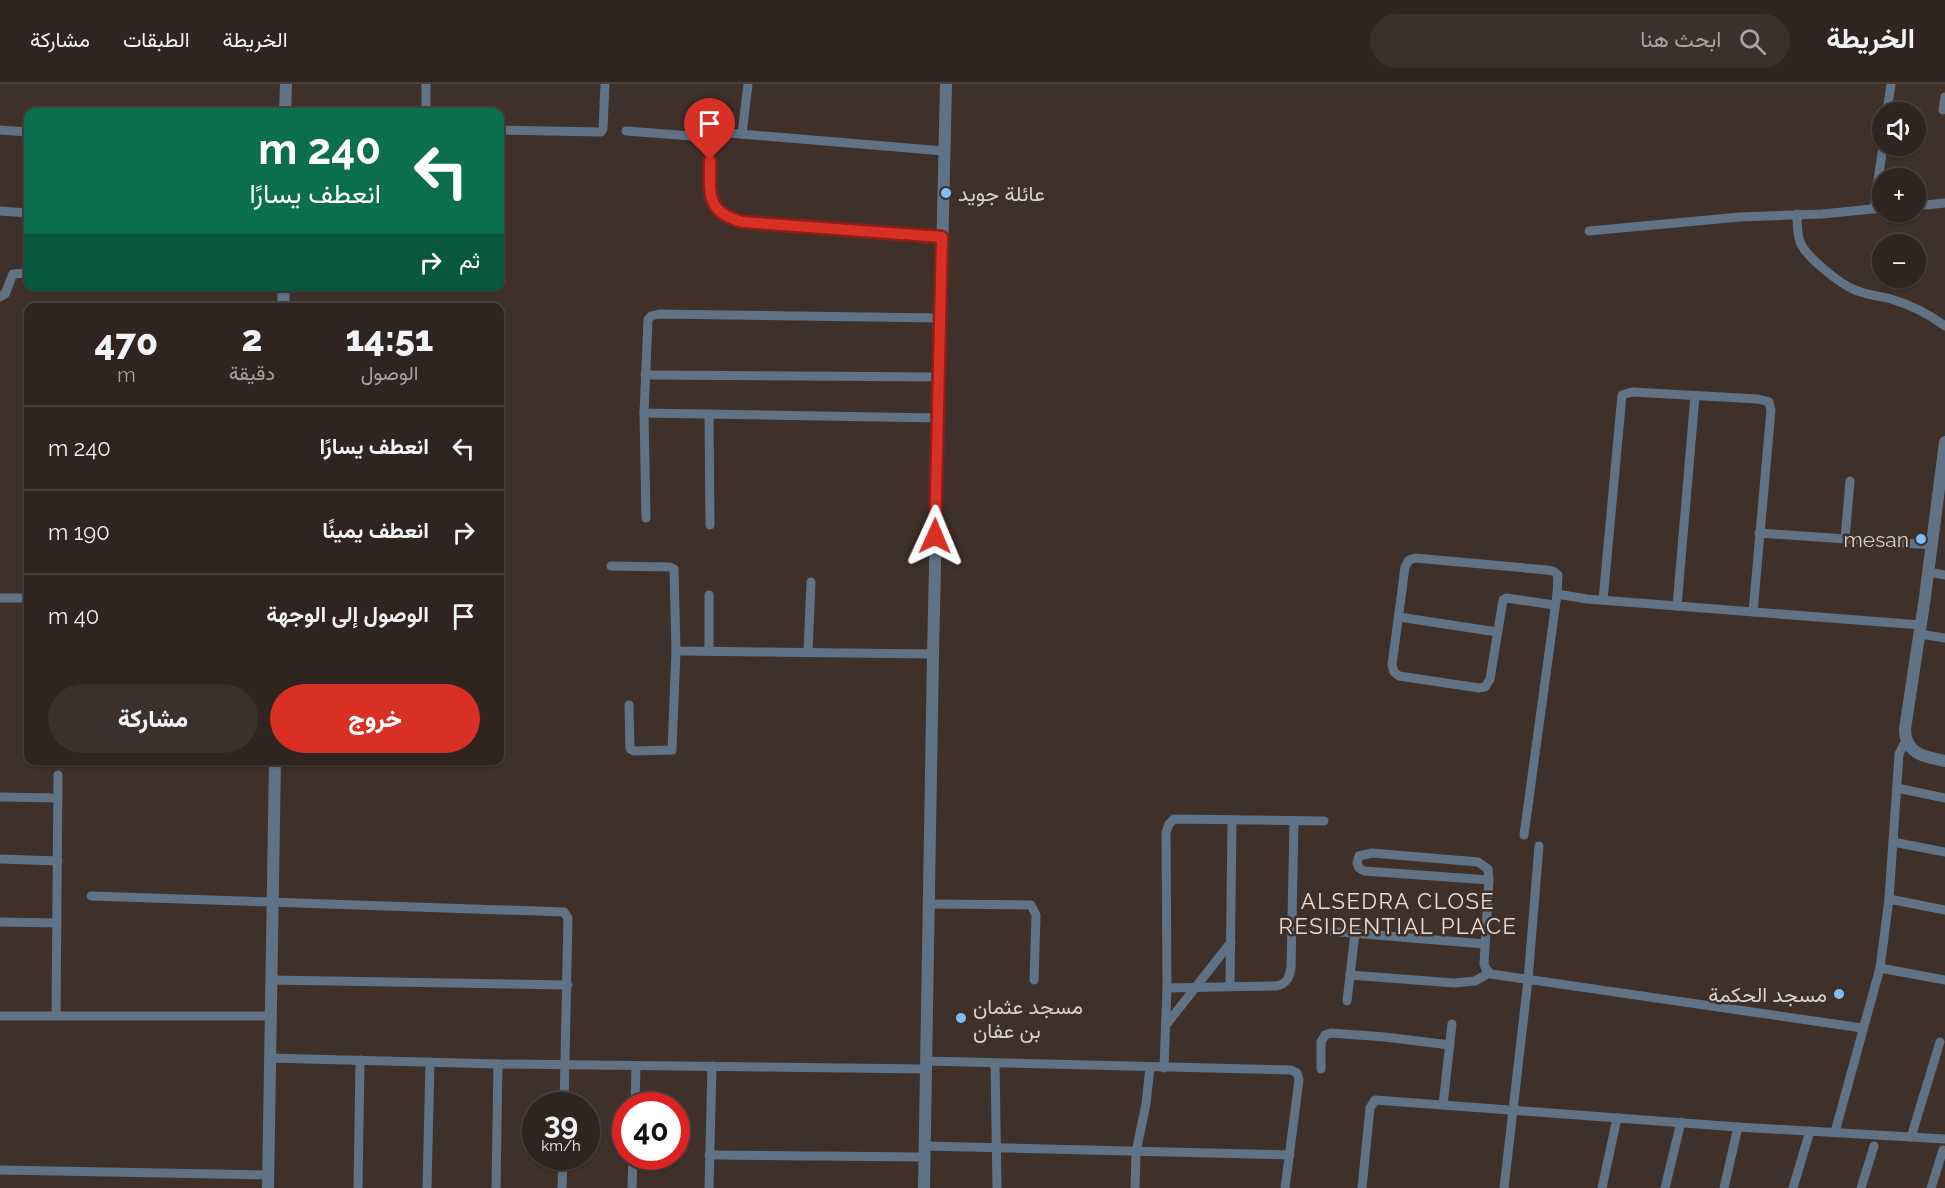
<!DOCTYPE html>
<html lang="ar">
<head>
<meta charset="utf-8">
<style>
  :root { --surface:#2f241f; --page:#3b302c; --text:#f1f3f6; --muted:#a7a4a4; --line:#4a413d; --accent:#d93025 }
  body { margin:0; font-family:Raleway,Vazirmatn,sans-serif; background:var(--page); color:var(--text); direction:rtl; height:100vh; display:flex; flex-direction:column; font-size:22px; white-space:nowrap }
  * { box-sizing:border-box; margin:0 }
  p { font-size:20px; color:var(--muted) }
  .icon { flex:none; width:33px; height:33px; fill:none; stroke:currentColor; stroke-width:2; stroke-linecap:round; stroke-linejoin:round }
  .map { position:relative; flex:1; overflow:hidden; direction:ltr }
  .sheet { position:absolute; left:24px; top:219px; width:480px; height:462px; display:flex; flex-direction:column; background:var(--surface); border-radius:12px; box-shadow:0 2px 4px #0004,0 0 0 2px var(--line); direction:rtl }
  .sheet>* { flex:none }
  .hud { position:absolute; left:24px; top:24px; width:480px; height:183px; border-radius:12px; box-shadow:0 2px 4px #0004,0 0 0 2px var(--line); direction:rtl; background:#0b6e4f; color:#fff; overflow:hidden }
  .tools { position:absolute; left:1872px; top:18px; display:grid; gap:12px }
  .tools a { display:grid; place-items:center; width:54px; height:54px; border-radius:50%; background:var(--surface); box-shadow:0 2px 4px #0004,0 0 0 2px var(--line); font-size:30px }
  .speed { position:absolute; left:522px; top:1008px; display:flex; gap:12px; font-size:30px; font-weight:700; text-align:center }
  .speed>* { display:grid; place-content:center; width:78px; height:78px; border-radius:50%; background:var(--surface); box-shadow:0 2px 4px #0004,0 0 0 2px var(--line); line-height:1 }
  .speed small { font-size:15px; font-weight:400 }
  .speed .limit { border:9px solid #d22; background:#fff; color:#111 }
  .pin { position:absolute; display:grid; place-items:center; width:51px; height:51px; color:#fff; margin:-62px -26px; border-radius:50% 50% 50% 0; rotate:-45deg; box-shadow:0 0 6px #0007 }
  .pin .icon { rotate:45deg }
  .me { position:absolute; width:66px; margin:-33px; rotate:1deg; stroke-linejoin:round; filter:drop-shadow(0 0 4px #0008) }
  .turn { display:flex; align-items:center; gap:21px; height:126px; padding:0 24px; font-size:27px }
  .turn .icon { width:78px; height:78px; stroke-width:2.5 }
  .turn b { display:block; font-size:42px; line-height:51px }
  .then { display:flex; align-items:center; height:57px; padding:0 24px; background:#0003; gap:12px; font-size:22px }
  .eta { display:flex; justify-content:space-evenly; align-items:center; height:102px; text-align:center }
  .eta b { font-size:36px; font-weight:800; line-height:42px }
  .action { display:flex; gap:12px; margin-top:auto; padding:12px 24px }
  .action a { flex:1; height:69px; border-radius:36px; background:var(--accent); color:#fff; font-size:24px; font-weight:800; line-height:69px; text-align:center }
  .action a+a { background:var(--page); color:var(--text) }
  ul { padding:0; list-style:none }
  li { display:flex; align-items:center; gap:18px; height:84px; padding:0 24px; border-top:2px solid var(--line) }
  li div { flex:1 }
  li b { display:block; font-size:22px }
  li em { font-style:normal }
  header { display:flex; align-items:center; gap:36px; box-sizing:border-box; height:84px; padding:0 30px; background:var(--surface); border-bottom:2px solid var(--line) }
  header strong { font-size:28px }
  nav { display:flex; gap:33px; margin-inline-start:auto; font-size:21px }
  .search { width:420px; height:54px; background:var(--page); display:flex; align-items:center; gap:15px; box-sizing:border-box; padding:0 21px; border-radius:33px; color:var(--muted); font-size:22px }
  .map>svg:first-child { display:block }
</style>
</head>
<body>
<header>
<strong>الخريطة</strong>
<div class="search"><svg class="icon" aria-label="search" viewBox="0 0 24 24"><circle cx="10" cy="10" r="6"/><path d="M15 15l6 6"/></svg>ابحث هنا</div>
<nav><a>الخريطة</a><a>الطبقات</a><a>مشاركة</a></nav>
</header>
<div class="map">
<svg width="1945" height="1104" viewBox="0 0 1945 1104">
  <rect width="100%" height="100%" fill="#3f3029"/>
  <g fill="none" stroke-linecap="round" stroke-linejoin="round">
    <g stroke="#607386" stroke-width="9">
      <path d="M1943,26L1945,13"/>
      <path d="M426,28V0"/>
      <path d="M1887,28L1891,0"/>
      <path d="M0,46L28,48"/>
      <path d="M500,46L601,48L603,45L605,0"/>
      <path d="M626,47L705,53L709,55"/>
      <path d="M742,50L748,0"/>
      <path d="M1916,122L1945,119"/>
      <path d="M1874,125L1883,62"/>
      <path d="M0,127L28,129"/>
      <path d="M1797,130C1797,139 1797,149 1800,158C1806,173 1840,200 1855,206C1867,211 1879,212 1891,215C1911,221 1929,230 1945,242"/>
      <path d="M1589,147L1740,133L1822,130L1882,124"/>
      <path d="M942,152L743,138L723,132L714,122L710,110L709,55L714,46L729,49L944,67"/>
      <path d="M0,213L5,210L13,190L28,189"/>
      <path d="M645,291L939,293"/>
      <path d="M644,329L646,434"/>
      <path d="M709,330L710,441"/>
      <path d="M938,334L644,329L648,236L651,232L659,230L940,234"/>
      <path d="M1759,449L1932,461"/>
      <path d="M1845,455L1850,397"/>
      <path d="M611,482L670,483L674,485L676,567L672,666L634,667L630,665L629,621"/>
      <path d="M1929,488L1945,491"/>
      <path d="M1557,510L1587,515L1921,541"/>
      <path d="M0,514H28"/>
      <path d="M1603,516L1622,311L1632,308L1758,315L1769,318L1771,326L1753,528"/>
      <path d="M1677,522L1695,312"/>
      <path d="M1399,533L1497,548"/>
      <path d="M1920,550L1945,554"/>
      <path d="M676,567L933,570"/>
      <path d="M709,567V511"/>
      <path d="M808,568L811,498"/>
      <path d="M1897,704L1945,714"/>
      <path d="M0,713L58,714"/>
      <path d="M1524,751L1557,510L1558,491L1553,487L1547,486L1415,474L1409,476L1405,483L1392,581L1394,588L1399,592L1479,604L1485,603L1490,595L1503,516L1506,514L1555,521"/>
      <path d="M1893,758L1945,768"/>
      <path d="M0,775L58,777"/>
      <path d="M1489,796L1364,787L1359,784L1357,779L1359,772L1372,769L1478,778L1488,785L1489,796L1484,880L1486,885L1491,890L1862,944"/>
      <path d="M91,812L564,828L568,834L564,1022"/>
      <path d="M1889,815L1945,826"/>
      <path d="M929,820L1031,821L1036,831L1034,896"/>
      <path d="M0,838L57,839"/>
      <path d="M1327,847L1485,860"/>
      <path d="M1880,884L1945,896"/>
      <path d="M1350,891L1454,899L1475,897L1489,889"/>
      <path d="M271,896L568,901"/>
      <path d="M1230,902L1232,736"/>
      <path d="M1167,904L1276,902C1287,900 1289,894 1291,884L1294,737"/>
      <path d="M1347,917L1355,849"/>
      <path d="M0,932H271"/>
      <path d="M56,932L58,691"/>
      <path d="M1166,941L1231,858"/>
      <path d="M269,974L498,980L926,985"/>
      <path d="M926,977L1291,986L1297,989L1299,996L1285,1104"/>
      <path d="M995,979L997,1104"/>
      <path d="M1164,984L1167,904L1166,748L1169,740L1174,735L1324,737"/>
      <path d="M1321,985V958L1325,951L1331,949L1385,953L1450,961"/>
      <path d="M1443,1021L1452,940"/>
      <path d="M635,1022L636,982"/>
      <path d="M1835,1048L1880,884L1889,815L1899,670L1904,660L1908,661"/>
      <path d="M1911,1053L1940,958"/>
      <path d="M925,1062L1290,1071"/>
      <path d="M709,1071L925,1073"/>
      <path d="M0,1086L268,1091"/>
      <path d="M358,1104L360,976"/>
      <path d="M427,1104L430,978"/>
      <path d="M496,1104L498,980"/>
      <path d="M562,1104L563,1072"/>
      <path d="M632,1104L633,1072"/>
      <path d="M709,1104L712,982"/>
      <path d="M1135,1104L1136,1068L1146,1020L1150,983"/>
      <path d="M1362,1104L1370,1024L1375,1016L1738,1043L1945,1055"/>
      <path d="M1504,1104L1528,896L1539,762"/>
      <path d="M1602,1104L1617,1034"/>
      <path d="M1665,1104L1681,1038"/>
      <path d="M1724,1104L1738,1043"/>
      <path d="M1793,1104L1810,1047"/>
      <path d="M1861,1104L1874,1062"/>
      <path d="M1931,1104L1943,1066"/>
    </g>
    <g stroke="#607386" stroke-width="12">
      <path d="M285,28L286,0"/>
      <path d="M283,224L284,202"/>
      <path d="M1945,358L1925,513L1905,645C1905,670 1925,673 1945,677"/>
      <path d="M268,1104L275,676"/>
      <path d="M924,1104L933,570L946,0"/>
    </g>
  </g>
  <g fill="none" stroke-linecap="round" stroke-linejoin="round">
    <defs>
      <path id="route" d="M710,76C710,108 705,129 743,138L942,153L935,452"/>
    </defs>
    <use href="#route" stroke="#8d1f18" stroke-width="15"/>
    <use href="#route" stroke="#d93025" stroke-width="10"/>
  </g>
  <g fill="#7fbdf9" stroke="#3f3029" stroke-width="2">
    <circle cx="946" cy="109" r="6"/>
    <circle cx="1921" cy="455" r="6"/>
    <circle cx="1839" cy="910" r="6"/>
    <circle cx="961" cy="934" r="6"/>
  </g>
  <g text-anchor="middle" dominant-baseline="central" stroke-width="5" stroke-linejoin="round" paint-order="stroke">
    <g font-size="21" fill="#dad0cb" stroke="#3f3029" text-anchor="start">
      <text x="958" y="109">عائلة جويد</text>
      <text x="1909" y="455" text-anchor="end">mesan</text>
      <text x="1827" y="910" text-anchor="end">مسجد الحكمة</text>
      <text x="973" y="922">مسجد عثمان<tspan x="973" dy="24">بن عفان</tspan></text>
    </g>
    <g font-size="22" letter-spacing="1.5" fill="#eedbd1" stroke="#3f3029">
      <text x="1398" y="817">ALSEDRA CLOSE<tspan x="1398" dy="25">RESIDENTIAL PLACE</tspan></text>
    </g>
  </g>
</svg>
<div class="tools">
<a><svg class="icon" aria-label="sound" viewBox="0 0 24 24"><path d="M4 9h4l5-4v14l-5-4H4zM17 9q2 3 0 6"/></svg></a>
<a>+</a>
<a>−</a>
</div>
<div class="speed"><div>39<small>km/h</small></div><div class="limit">40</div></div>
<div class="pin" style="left:710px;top:76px;background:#d93025"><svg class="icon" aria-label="arrive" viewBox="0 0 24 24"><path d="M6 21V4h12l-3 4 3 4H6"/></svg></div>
<svg class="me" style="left:935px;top:452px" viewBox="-20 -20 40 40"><path d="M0-17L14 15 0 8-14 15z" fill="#d93025" stroke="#fff" stroke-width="4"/></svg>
<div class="hud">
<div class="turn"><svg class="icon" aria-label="left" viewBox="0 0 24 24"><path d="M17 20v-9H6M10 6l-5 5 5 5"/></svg><div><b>240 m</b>انعطف يسارًا</div></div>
<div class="then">ثم<svg class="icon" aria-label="right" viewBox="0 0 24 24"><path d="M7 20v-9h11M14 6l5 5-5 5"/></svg></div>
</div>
<section class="sheet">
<div class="eta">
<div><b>14:51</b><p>الوصول</p></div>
<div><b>2</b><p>دقيقة</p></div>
<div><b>470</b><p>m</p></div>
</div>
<ul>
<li><svg class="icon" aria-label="left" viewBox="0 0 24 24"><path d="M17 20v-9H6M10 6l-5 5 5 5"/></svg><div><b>انعطف يسارًا</b></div><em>240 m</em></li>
<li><svg class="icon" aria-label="right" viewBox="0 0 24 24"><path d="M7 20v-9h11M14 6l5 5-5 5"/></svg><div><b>انعطف يمينًا</b></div><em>190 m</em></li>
<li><svg class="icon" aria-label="arrive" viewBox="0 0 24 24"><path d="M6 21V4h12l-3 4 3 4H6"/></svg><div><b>الوصول إلى الوجهة</b></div><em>40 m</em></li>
</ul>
<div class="action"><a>خروج</a><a>مشاركة</a></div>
</section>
</div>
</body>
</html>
